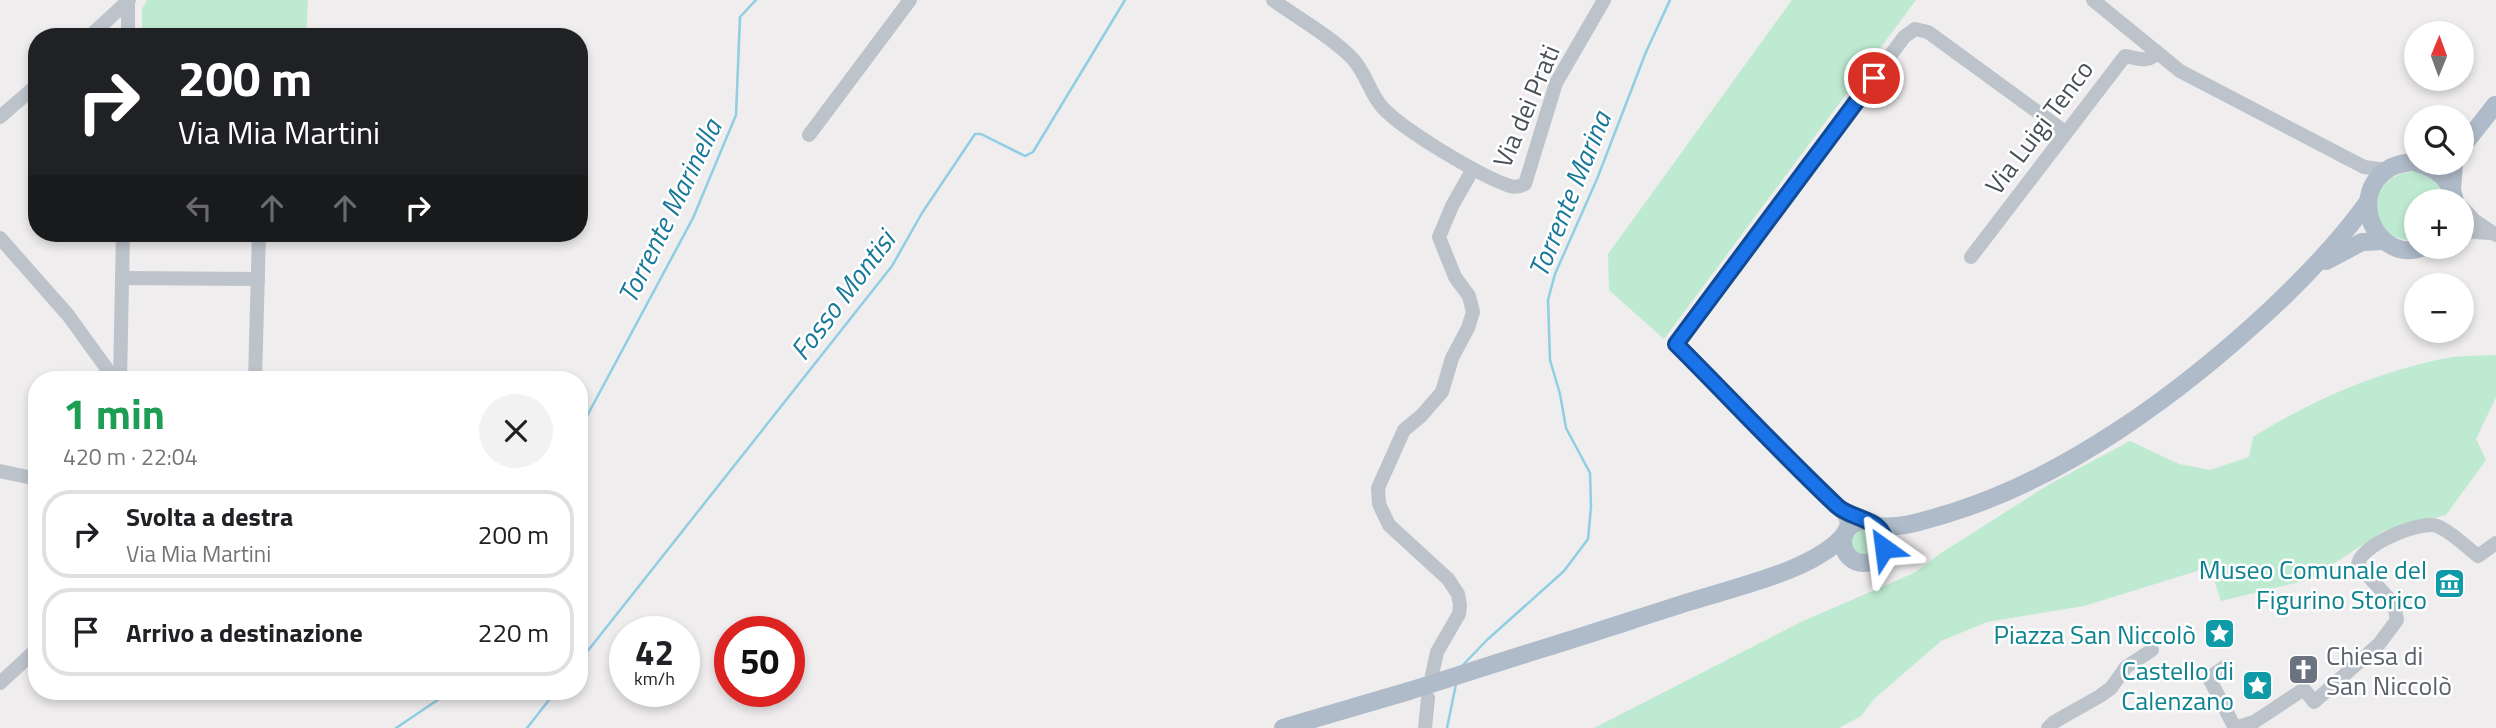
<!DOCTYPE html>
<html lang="it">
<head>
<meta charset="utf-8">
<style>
  :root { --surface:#fff; --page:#f2f2f2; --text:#202124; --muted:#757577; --line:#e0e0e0 }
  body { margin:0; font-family:"Titillium Web",sans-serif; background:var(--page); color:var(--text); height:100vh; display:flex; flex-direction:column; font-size:26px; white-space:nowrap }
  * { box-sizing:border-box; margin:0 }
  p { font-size:23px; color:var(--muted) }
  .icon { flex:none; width:38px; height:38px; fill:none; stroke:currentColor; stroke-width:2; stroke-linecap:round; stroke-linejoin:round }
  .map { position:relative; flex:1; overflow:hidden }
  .side { position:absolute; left:28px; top:371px; width:560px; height:329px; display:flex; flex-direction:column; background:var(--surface); border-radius:28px; box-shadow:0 4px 10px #0003 }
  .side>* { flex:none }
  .banner { position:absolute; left:28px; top:28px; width:560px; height:214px; border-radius:28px; box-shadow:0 4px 10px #0003; background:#202124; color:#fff; overflow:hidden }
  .needle { width:46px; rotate:1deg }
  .tools { position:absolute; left:2404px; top:21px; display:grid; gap:14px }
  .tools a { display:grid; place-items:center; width:70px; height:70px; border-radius:50%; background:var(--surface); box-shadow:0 4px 10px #0003; font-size:35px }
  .speed { position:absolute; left:609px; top:616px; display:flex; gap:14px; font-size:35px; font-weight:700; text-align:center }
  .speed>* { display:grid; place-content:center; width:91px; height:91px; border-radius:50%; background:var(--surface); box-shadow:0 4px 10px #0003; line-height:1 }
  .speed small { font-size:18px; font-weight:400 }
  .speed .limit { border:10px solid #d22; background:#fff; color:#111 }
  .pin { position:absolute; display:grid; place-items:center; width:60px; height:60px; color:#fff; margin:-30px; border:4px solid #fff; border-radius:50%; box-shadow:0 2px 7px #0007 }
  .me { position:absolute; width:77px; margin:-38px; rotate:329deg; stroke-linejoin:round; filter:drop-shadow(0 0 5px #0008) }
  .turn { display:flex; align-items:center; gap:24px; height:147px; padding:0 35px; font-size:32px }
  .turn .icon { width:91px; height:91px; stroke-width:2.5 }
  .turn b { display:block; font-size:49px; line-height:60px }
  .lanes { display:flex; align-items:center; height:66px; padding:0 35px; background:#0003; justify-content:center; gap:35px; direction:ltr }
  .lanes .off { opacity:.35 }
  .round { display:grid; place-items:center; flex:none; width:74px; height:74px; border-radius:37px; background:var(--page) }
  .summary { display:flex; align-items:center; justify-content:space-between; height:119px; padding:0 35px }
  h1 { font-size:42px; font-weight:700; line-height:52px; color:#1e9e55 }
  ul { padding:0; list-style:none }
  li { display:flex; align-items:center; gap:21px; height:88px; margin:0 14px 10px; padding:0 21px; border:4px solid var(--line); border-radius:28px }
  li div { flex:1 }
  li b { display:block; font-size:26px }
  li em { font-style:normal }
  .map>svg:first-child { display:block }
</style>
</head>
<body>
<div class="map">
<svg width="2496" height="728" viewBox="0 0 2496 728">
  <rect width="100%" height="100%" fill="#efeded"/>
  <g fill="#beead1">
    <path d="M147,0H308L306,37H142V9Z"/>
    <path d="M1792,0H1916L1664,339L1609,290L1608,254Z"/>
    <path d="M2414,171C2431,176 2441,185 2446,201H2417V240C2408,240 2398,240 2390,234C2370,218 2373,185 2398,175C2402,173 2409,172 2414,171Z"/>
    <path d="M2496,355V397L2476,439L2486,460L2446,515L2384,531L2308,580L2221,601L2210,567L2084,606L1987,622L1941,641L1874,699L1861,716L1839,728H1594L1803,621L1914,573L1941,553L2048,485L2130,441L2179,464L2210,470L2249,457L2253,437C2309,402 2372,374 2437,360C2455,355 2477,356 2496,355Z"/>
    <circle cx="1865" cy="543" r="16"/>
  </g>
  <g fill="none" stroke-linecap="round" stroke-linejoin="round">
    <g stroke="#8fcee3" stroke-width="2.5">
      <path d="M579,431L693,218L736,115L740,17L756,0"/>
      <path d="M579,662L892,266L922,213L975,134H981L1025,156L1033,152L1125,0"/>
      <path d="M1461,667L1487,640L1564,571L1588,539L1591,507L1590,473L1566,428L1560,394L1550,360L1548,300L1555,274L1597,179L1646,52L1670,0"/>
      <path d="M396,728L451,691"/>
      <path d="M527,728L556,691"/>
      <path d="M1447,728L1456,684"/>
    </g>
    <g stroke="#bcc3cb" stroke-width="14">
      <path d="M1273,0C1299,19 1329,35 1351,57C1366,72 1369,92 1382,107C1403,130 1480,176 1510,186C1515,188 1520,186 1525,184L1556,83L1604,0"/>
      <path d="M2093,0L2180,71L2364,167L2387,170"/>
      <path d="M89,37L129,0"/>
      <path d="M128,37V1"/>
      <path d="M0,117L37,85"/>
      <path d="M809,135L910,0"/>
      <path d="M2462,207L2474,220L2496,235"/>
      <path d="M2462,231L2489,233"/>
      <path d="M0,238L68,315L115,380"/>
      <path d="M1971,257L2125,56C2137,58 2149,64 2157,52"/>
      <path d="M122,278L258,279"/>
      <path d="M120,380L123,233"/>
      <path d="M255,380L259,233"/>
      <path d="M0,471L37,479"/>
      <path d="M1840,509L1869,522"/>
      <path d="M1847,529L1846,519L1840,509L1676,344L1904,37L1915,29L1928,32L2065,132"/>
      <path d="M2226,666L2209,678L2235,728"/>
      <path d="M1432,675L1437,652L1459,614L1460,605L1458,594L1448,579L1389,525L1379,504L1378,488L1404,430L1421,416L1442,392L1452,358L1468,328L1473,312L1469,296L1455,277L1439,237L1452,206L1473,169"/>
      <path d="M0,683L37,649"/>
      <path d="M1425,728L1428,698"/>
      <path d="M2048,728L2054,722L2100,696L2111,688L2126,667L2152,650"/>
      <path d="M2235,728L2254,722L2304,689L2314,702L2379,644L2397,620L2394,604L2358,565C2358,546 2420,520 2437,526C2452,532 2465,546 2478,556L2496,543"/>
    </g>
    <g stroke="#afbbc9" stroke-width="18">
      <path d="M2462,147L2495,105"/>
      <path d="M2417,161C2408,163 2398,163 2390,168C2344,195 2378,266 2424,247"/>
      <path d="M2417,163C2437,168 2451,181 2455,201"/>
      <path d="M2452,190L2454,163"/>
      <path d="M2326,261L2362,242L2384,241"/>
      <circle cx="1864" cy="542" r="21"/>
      <path d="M1877,526C1903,529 1925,520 1950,513C2067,477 2182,392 2271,309C2306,276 2339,242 2367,203"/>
      <path d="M1538,650C1590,634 1641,617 1692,601C1736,587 1815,570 1844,535"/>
      <path d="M1283,728L1409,691"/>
    </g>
    <path stroke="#afbbc9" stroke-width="18" d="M1409,691L1538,650"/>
  </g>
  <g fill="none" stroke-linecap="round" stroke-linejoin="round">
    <defs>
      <path id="route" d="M1874,78L1676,344C1730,398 1782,454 1837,506C1853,521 1889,518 1884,548"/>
    </defs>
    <use href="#route" stroke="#114b97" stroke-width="18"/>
    <use href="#route" stroke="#1a73e8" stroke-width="12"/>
  </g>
  <defs>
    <symbol id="museum-square" viewBox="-11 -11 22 22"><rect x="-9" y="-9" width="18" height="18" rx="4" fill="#0f9aa8" stroke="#fff"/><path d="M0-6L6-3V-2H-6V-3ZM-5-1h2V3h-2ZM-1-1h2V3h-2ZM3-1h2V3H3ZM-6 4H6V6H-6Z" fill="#fff"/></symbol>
    <symbol id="sight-square" viewBox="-11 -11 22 22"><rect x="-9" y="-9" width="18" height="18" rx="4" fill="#0f9aa8" stroke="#fff"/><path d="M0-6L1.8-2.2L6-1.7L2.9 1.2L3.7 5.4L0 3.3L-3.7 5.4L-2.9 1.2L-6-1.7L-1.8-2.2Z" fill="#fff"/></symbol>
    <symbol id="church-square" viewBox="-11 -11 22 22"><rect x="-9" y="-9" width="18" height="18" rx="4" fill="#6b7280" stroke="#fff"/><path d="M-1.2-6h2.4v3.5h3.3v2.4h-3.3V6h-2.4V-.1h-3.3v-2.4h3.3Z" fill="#fff"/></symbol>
  </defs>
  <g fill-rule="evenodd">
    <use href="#museum-square" x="2432" y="566" width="35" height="35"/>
    <use href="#sight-square" x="2202" y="616" width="35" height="35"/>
    <use href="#church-square" x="2286" y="652" width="35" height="35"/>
    <use href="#sight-square" x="2240" y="668" width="35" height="35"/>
  </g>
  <g text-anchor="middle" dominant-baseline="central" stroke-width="5" stroke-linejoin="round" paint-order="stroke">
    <g font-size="26" fill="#474f58" stroke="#fff">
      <text transform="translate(1526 106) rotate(-67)">Via dei Prati</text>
      <text transform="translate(2039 127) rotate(-53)">Via Luigi Tenco</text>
    </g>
    <g font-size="26" fill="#0d838f" stroke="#fff" text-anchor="end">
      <text x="2427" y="569">Museo Comunale del<tspan x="2427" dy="30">Figurino Storico</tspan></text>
      <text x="2196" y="634">Piazza San Niccolò</text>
      <text x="2234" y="670">Castello di<tspan x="2234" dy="30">Calenzano</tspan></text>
    </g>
    <g font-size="26" fill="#5b616d" stroke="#fff" text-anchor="start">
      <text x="2326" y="655">Chiesa di<tspan x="2326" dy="30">San Niccolò</tspan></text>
    </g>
    <g font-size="28" font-style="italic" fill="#197999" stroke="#fff">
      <text transform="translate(1569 194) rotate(-68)">Torrente Marina</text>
      <text transform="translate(669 211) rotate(-64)">Torrente Marinella</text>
      <text transform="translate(842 295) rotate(-53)">Fosso Montisi</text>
    </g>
  </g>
</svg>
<div class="tools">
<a><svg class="needle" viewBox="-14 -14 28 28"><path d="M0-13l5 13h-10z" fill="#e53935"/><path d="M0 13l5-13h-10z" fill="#757577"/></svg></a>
<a><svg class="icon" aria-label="search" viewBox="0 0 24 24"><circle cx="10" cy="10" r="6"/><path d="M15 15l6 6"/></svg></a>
<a>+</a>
<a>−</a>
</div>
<div class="speed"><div>42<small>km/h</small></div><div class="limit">50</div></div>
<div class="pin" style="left:1874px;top:78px;background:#d93025"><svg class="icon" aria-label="arrive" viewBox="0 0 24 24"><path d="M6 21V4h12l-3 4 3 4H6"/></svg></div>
<svg class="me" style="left:1884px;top:548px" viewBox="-20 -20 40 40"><path d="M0-17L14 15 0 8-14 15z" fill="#1a73e8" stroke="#fff" stroke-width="4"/></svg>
<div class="banner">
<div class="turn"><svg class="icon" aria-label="right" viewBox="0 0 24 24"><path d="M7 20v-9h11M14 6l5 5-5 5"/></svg><div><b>200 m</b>Via Mia Martini</div></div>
<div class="lanes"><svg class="icon off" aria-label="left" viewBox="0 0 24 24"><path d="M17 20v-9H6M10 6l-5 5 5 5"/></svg><svg class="icon off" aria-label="ahead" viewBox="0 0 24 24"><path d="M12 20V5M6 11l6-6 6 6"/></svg><svg class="icon off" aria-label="ahead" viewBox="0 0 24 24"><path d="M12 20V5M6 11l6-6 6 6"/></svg><svg class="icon" aria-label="right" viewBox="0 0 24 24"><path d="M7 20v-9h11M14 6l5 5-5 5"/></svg></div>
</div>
<section class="side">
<div class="summary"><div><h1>1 min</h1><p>420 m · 22:04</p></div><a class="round"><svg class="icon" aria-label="close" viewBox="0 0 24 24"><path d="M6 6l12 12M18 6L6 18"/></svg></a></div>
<ul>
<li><svg class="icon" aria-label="right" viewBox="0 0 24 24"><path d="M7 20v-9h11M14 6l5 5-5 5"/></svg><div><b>Svolta a destra</b><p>Via Mia Martini</p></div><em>200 m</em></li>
<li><svg class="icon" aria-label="arrive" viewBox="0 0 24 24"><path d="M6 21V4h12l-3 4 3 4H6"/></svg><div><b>Arrivo a destinazione</b></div><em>220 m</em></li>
</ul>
</section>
</div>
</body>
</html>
